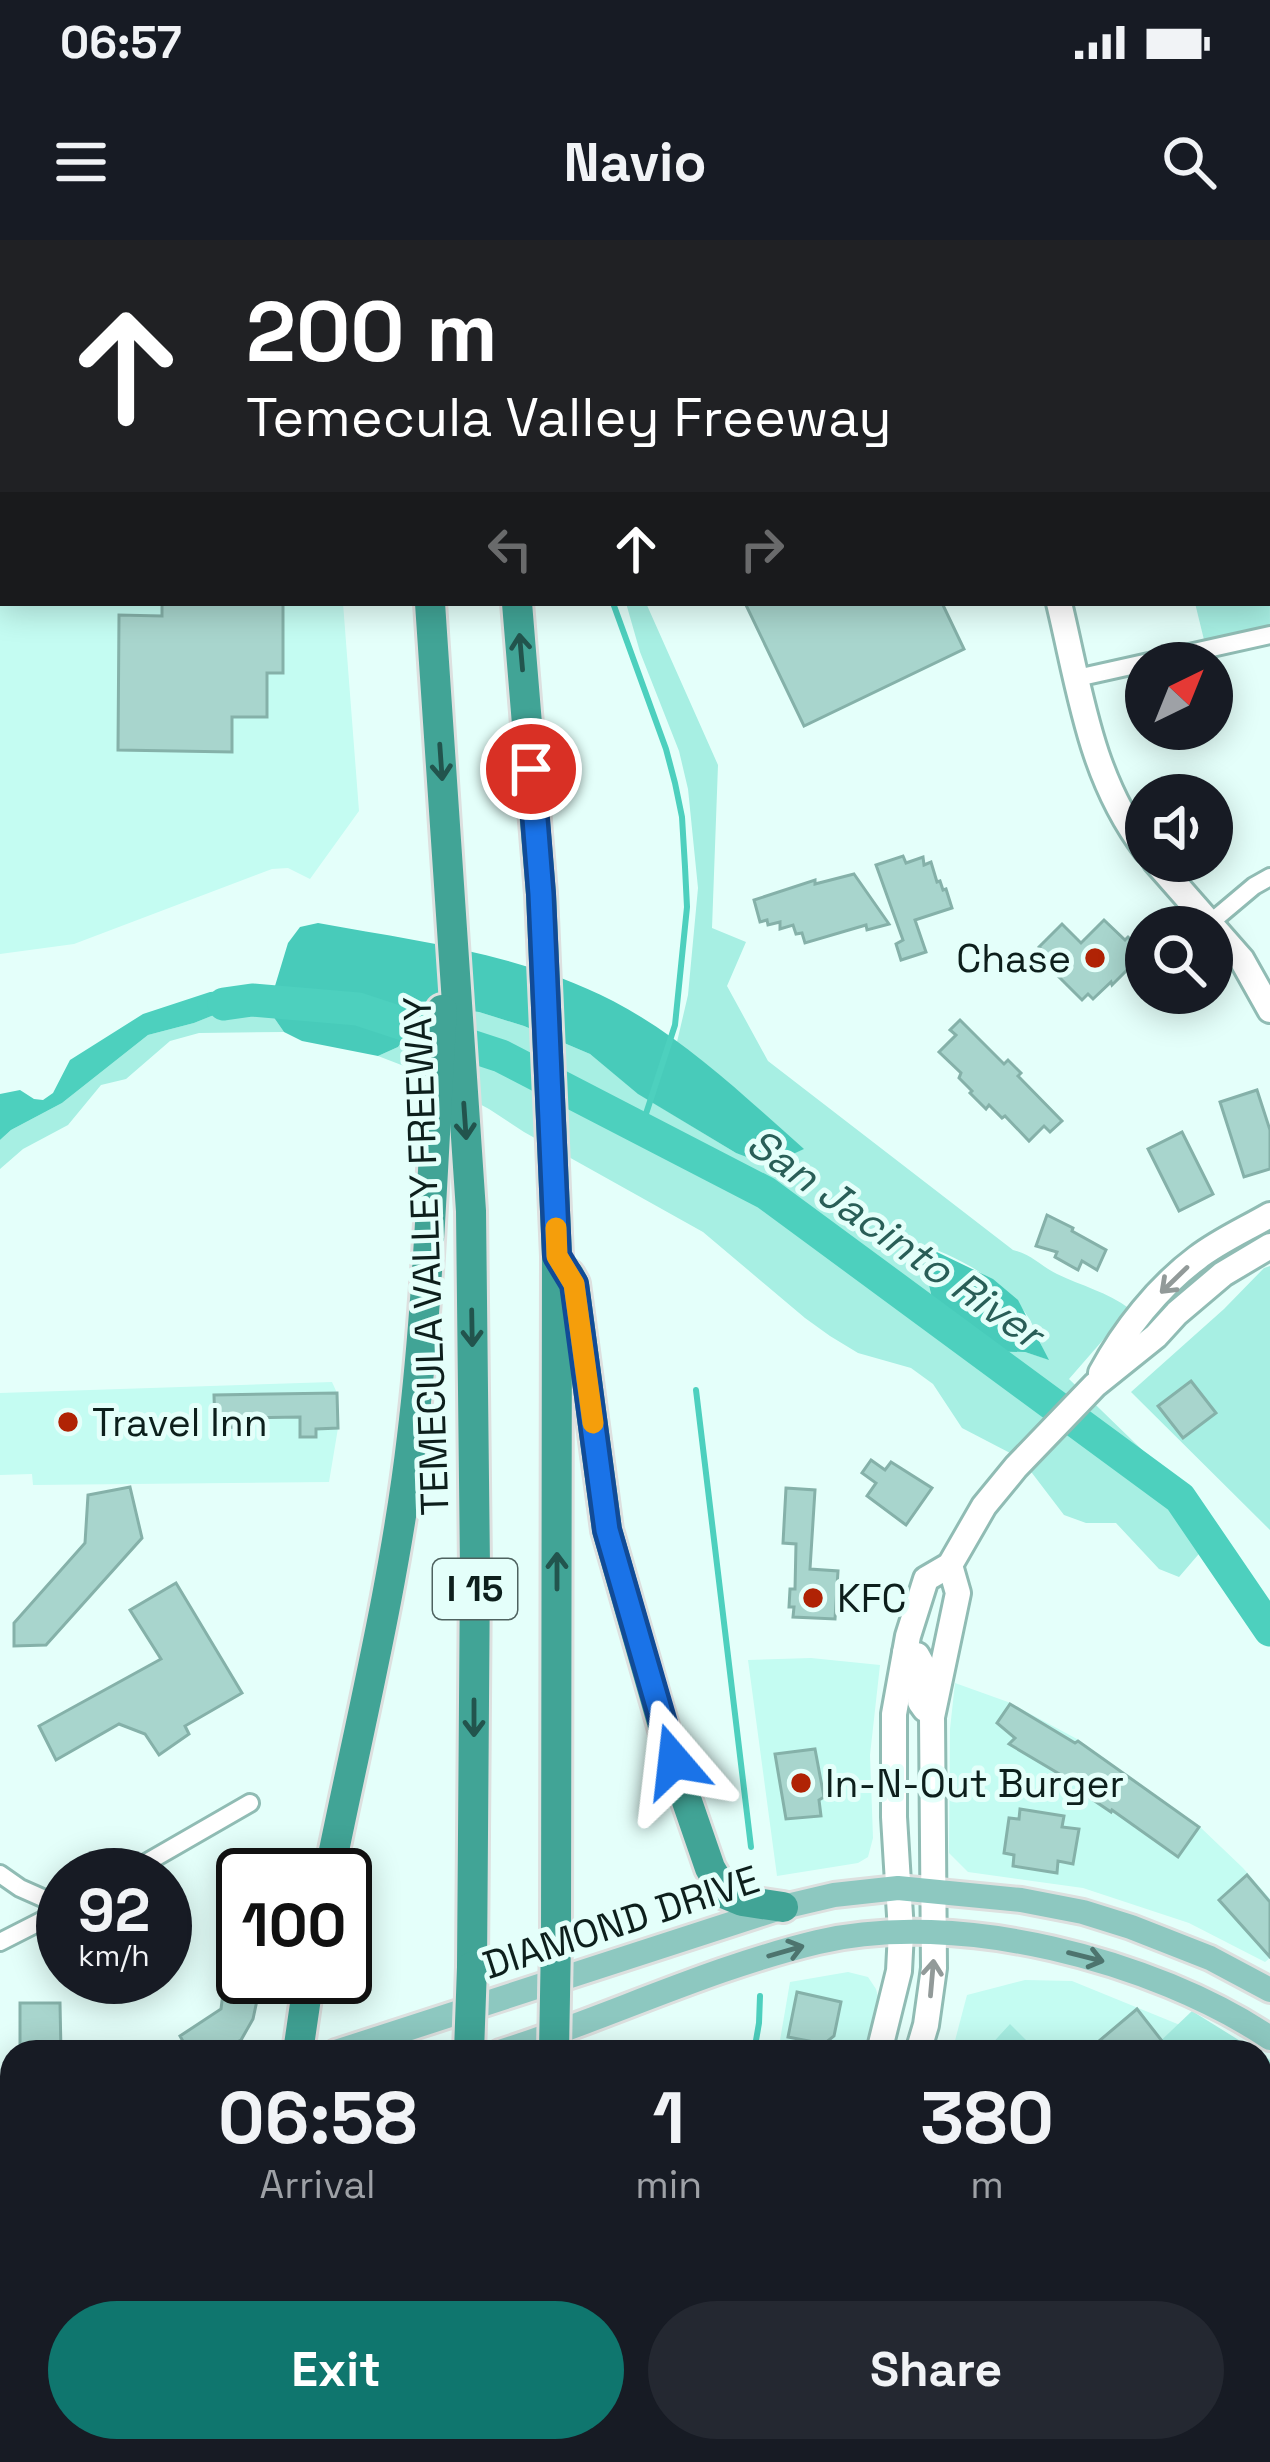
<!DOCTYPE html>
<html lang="en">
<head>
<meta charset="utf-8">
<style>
  :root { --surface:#171b24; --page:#242831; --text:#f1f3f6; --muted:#9ea1a6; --accent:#0f766e }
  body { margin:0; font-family:"Space Grotesk",sans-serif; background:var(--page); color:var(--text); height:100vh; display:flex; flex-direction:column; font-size:45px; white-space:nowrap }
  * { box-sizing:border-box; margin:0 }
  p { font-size:39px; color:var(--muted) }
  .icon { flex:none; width:66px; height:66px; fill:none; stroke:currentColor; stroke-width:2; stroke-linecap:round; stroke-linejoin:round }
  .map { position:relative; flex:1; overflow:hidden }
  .sheet { position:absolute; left:0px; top:1800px; width:1272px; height:423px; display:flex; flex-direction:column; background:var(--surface); border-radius:36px 36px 0 0; box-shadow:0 6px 30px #0003 }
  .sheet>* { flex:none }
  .top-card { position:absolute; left:0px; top:0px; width:1272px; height:366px; box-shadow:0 6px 30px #0003; background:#202124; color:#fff; overflow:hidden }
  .needle { width:78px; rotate:43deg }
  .buttons { position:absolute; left:1125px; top:402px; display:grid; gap:24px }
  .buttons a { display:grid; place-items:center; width:108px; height:108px; border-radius:50%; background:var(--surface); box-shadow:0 6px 30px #0003; font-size:60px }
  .speed { position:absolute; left:36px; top:1608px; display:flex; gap:24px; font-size:60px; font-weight:700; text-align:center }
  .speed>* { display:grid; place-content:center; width:156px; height:156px; border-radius:50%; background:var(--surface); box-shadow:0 6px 30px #0003; line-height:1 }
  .speed small { font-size:30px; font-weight:400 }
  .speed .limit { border:6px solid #111; border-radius:18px; background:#fff; color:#111 }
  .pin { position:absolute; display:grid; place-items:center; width:102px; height:102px; color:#fff; margin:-51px; border:6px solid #fff; border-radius:50%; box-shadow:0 3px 12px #0007 }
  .me { position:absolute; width:132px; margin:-66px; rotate:343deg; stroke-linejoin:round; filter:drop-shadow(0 0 9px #0008) }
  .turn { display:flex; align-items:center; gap:42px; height:252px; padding:0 48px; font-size:54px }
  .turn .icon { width:156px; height:156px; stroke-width:2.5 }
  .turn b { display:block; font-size:84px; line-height:102px }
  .lanes { display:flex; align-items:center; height:114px; padding:0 48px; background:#0003; justify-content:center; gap:60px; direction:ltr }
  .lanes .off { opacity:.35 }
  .eta { display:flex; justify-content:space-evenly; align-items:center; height:204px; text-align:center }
  .eta b { font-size:72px; font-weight:700; line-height:84px }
  .button { display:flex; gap:24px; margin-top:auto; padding:24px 48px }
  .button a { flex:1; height:138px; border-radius:72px; background:var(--accent); color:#fff; font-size:48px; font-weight:700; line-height:138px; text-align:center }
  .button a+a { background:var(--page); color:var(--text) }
  .status { display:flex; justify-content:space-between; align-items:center; height:84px; padding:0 60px; background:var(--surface); direction:ltr }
  .status svg { height:33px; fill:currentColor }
  header { display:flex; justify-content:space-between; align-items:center; height:156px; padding:0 48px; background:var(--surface); font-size:54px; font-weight:700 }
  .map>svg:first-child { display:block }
</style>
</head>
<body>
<div class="status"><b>06:57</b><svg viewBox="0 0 49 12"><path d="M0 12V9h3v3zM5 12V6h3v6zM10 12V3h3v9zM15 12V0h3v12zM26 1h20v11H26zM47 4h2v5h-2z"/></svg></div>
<header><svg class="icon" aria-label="menu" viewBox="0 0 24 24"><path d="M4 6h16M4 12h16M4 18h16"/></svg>Navio<svg class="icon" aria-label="search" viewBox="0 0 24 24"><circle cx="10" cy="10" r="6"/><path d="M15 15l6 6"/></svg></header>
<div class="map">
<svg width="1270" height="2222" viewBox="0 0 1270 2222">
  <rect width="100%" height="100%" fill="#e4fffa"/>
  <g fill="#c4fcf2">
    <path d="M0,0H300V3H3V363H343L359,571L310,639L288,628L272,629L74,704L0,714Z"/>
    <path d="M332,1142L337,1153L338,1188L329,1242L33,1245L32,1234L0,1235V1153Z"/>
    <path d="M811,1418L880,1425L870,1515L873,1598L868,1617L858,1623L777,1636L748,1420Z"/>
    <path d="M955,1443L1008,1462L1077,1499L1199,1586L1243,1628L1270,1659V1718L1265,1722L1189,1683L1083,1648L968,1632L949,1613L950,1489Z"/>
    <path d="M848,1732L868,1737L876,1749L880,1764L865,1812H778L790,1742Z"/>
    <path d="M1025,1740L1072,1741L1229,1805L1235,1812H952L967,1755Z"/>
    <path d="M1260,1842L1270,1854V2222H820L823,2211H1260Z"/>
    <rect x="19" y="2211" width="246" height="11"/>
  </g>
  <g fill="#a7efe3" fill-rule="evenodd">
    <path d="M1269,62L1270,393L1206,408L1195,363H1269Z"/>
    <path d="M626,363H646L718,525L712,688L746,702L727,746L768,821L1013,1010C1033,1015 1039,1025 1057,1034C1082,1046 1107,1052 1130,1069L1069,1139L1199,1265L1211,1283L1210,1301L1179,1337L1159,1329L1116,1283H1086L1064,1275L1032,1233L1012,1214L962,1188L933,1144L911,1128L858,1113L830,1096L805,1078L703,992L524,892L489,869L417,831L378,816L398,807L414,785L443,768L479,772L524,786L590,814L639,854L736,913L780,920L803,909L738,851L677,802L688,755L698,648L688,549L679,511L640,412ZM915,1002C955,1015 1012,1044 1032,1084C1038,1095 1042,1108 1047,1119L1025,1112L958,1111L941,1097L926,1033Z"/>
    <path d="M252,767L268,769L284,792L199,793L170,801L126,839L101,845L68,885L23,909L0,929V900L11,890L62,863L148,795L194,783L224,771Z"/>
    <path d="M1270,1026V1290L1131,1152L1224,1069L1264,1028Z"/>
    <path d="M1192,1771L1258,1812H1149Z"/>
    <path d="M1010,1784L1038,1812H936L937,1809L988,1808Z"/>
    <path d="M1260,1813L1270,1820V1927L1260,1917Z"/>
  </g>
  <g fill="#48cbba">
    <path d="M318,683C417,701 523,714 613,761C684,798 744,856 804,909L780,920L763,923L736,913L638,854L590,814L524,786L479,772L442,768L414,785L398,807L378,816L302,801L284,792L268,769L288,703L300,687Z"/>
    <path d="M914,1001L993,1039L1018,1060L1049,1120L1025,1112L958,1111L941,1096L926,1033Z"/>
  </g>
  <path fill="#4dd0be" d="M248,749L271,756L268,769L252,767L224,771L194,783L148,795L62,863L11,890L0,900V854L20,850L34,859L43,860L53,853L70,820L143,774L210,752Z"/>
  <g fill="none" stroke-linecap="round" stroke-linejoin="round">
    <g stroke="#4dd0be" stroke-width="6">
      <path d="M545,0V3"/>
      <path d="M613,363L666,509L675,543L682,577L685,627L687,667L675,785L641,889"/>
      <path d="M696,1150L751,1607"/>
      <path d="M754,1812L759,1783L760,1756"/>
      <path d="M678,2222L680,2211"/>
    </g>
    <path stroke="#4dd0be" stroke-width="33" d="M224,764L252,760L358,769L501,816L766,953L1180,1258L1270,1390"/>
  </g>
  <g fill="#a8d5cd" stroke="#85b1a9" stroke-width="3">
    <path d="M162,363H283V433H267V477H232V512L118,510L119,375L162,376Z"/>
    <path d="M745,363H942L964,409L804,486Z"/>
    <path d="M903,616L906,623L923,617L924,625L931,622L937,642L940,641L943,650L946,649L952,668L915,680L926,712L901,720L896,704L903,700L876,625Z"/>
    <path d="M854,634L889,684L867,690L866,685L805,703L802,693L796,694L793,685L780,689V682L768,685L767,680L760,682L754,660L815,640V644Z"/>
    <path d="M1104,680L1125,700L1128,697L1144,713L1112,745L1111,742L1093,759L1088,754L1082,760L1054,732L1059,727L1039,707L1062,684L1081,703Z"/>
    <path d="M960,780L1004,824L1008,820L1021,833L1018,836L1062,881L1050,892L1044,886L1029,901L1005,876L1002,878L989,865L986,869L970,853L972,851L959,838L961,833L939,812L956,795L950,790Z"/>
    <path d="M1257,850L1270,890V929L1244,937L1220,862Z"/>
    <path d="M1182,892L1213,954L1179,971L1148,909Z"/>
    <path d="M1047,975L1073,988L1072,991L1106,1010L1097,1030L1082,1021L1078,1030L1055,1017L1057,1012L1036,1006Z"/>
    <path d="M1191,1141L1216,1173L1183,1198L1158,1166Z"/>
    <path d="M337,1153L338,1188L316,1189V1197H300V1177L239,1178V1187L215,1188L214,1155Z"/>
    <path d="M871,1220L885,1230L891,1222L932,1248L906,1285L867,1256L876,1243L862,1233Z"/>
    <path d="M130,1247L142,1298L46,1405L14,1406V1383L85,1303L88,1255Z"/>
    <path d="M786,1248L815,1250L810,1329L838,1331L835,1379L793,1377L794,1367H789L790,1349H795L796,1304L783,1303Z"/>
    <path d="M176,1343L242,1453L185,1486L189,1494L159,1515L145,1494L119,1484L56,1520L39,1486L161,1419L130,1370Z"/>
    <path d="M1010,1464L1075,1503L1078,1501L1199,1587L1178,1617L1112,1570L1111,1572L1080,1551L1083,1548L1009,1504L1015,1498L997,1483Z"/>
    <path d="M815,1509L824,1557L819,1560L821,1576L786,1579L775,1514Z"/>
    <path d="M1020,1569L1064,1576L1062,1587L1079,1589L1073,1624L1058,1621L1057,1633L1013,1626L1014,1615L1004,1613L1009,1578L1019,1579Z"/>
    <path d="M223,1621L259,1622V1635H243V1737H262L253,1779L241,1800L218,1812H189L180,1796L221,1769L225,1738Z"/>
    <path d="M1247,1635L1270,1662V1717L1219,1660Z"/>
    <path d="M797,1752L841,1762L834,1796L824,1804L788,1797Z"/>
    <path d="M20,1763H60L61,1812H20Z"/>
    <path d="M1137,1769L1162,1801L1149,1812H1086Z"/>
  </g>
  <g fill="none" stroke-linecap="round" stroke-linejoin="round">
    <defs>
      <g id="street">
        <path d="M1077,438L1270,395"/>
        <path d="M1210,683L1254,646L1270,637"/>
        <path d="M0,1634L20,1648L63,1667"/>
        <path d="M125,1635L250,1563"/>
        <path d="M0,1702L63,1670"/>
      </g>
      <g id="secondary">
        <path d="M933,0L934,3"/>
        <path d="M1059,363C1080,450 1090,537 1146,610"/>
        <path d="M1155,621L1242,720L1270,770"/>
        <path d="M1101,1133C1124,1090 1158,1047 1197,1018C1219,1001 1246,989 1270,975"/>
        <path d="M905,1413L917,1415L923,1426L920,1462L925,1469"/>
        <path d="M879,1812L899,1731L901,1692L894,1577V1474L908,1396L926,1339L950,1325L984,1266L1016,1227L1095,1145L1156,1096L1177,1073L1223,1034L1270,1006"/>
        <path d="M918,1812L926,1785L934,1728L932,1477L958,1353L950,1325"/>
        <path d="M0,1918L12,1914"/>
        <path d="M0,1956L12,1953"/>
        <path d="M750,2222L753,2211"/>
        <path d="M791,2222L794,2211"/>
      </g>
      <g id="primary">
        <path d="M336,1812L783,1667L834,1655L898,1648L1021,1660L1083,1672L1131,1687L1210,1718L1270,1750"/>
        <path d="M500,1812C607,1778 709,1728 818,1702C957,1669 1153,1720 1270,1798"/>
      </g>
      <g id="highway">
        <path d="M396,0V3"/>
        <path d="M482,0L483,3"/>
        <path d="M430,363L471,971L475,1329L472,1727"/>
        <path d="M517,363L541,654L557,1016L556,1700"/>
        <path d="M569,1035L574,1044L607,1290L673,1521L710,1628L725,1654L742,1661L783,1667"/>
        <path d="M329,1635C358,1491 395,1343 412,1197C429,1056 433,912 442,770"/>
        <path d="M298,1812L309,1737"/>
        <path d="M313,2211L314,2222"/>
        <path d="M450,2222L451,2211"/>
        <path d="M536,2222L537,2211"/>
        <path d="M566,2222V2211"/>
      </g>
    </defs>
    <use href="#street" stroke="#90bcb4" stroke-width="22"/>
    <use href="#secondary" stroke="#90bcb4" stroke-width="30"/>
    <use href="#primary" stroke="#dde0df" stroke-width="30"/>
    <use href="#highway" stroke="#dde0df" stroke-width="36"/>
    <use href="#street" stroke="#fff" stroke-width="16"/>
    <use href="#secondary" stroke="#fff" stroke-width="24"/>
    <use href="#primary" stroke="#8dc8c0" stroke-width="24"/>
    <use href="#highway" stroke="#41a496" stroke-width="30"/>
    <defs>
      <g id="highway-bridge">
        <path d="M469,1812L472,1727"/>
        <path d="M554,1812L556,1700"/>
      </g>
    </defs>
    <use href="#highway-bridge" stroke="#dde0df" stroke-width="36" stroke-linecap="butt"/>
    <use href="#highway-bridge" stroke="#41a496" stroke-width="30"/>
  </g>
  <defs><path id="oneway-shaft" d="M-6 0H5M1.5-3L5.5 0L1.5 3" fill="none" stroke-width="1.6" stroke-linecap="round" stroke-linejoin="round" transform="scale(3)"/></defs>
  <g stroke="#22544d">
    <use href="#oneway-shaft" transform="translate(521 412) rotate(-95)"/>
    <use href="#oneway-shaft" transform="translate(441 522) rotate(86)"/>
    <use href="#oneway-shaft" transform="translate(465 881) rotate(86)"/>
    <use href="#oneway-shaft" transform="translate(472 1088) rotate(89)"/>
    <use href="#oneway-shaft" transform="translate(557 1331) rotate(-90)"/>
    <use href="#oneway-shaft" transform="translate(474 1478) rotate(90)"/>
  </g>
  <g stroke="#929a99">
    <use href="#oneway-shaft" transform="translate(1174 1040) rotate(136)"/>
    <use href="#oneway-shaft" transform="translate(932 1738) rotate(-85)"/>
  </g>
  <g stroke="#4d746e">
    <use href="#oneway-shaft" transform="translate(786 1711) rotate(-16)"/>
    <use href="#oneway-shaft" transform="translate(1086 1717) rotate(14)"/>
  </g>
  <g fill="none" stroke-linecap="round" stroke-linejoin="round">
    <defs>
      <path id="route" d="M531,529L541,654L557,1016L574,1044L607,1290L674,1521"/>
    </defs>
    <use href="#route" stroke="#114b97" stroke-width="30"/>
    <use href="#route" stroke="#1a73e8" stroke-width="21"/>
    <path stroke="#f59e0b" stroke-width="21" d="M556,988L557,1016L574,1044L593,1183"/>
  </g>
  <g fill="#b02305" stroke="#e4fffa" stroke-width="4.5">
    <circle cx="1095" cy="718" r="12"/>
    <circle cx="68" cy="1182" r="12"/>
    <circle cx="813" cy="1358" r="12"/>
    <circle cx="801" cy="1543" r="12"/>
  </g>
  <g text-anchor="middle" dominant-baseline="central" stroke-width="10" stroke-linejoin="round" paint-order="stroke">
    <rect fill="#e4fffa" stroke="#4e625f" stroke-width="3" x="433" y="1319" width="84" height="60" rx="9"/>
    <g font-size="36" font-weight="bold" fill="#0d1f1c">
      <text x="475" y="1349">I 15</text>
    </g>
    <g font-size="39" fill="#0d1f1c" stroke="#e4fffa" text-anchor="start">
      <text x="1071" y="718" text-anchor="end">Chase</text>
      <text x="92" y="1182">Travel Inn</text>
      <text x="837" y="1358">KFC</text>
      <text x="825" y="1543">In-N-Out Burger</text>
    </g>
    <g font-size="39" fill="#0d1f1c" stroke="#e4fffa">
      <text transform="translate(426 1016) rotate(-92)">TEMECULA VALLEY FREEWAY</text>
      <text transform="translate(621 1682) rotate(-18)">DIAMOND DRIVE</text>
    </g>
    <g font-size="42" font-style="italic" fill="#295e57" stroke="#e4fffa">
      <text transform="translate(895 998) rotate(35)">San Jacinto River</text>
    </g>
  </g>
</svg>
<div class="buttons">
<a><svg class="needle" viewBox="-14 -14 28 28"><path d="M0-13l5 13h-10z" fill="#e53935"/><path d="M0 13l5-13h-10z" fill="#9ea1a6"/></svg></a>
<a><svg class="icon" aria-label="sound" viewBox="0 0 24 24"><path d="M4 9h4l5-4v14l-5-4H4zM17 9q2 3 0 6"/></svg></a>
<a><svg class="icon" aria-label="search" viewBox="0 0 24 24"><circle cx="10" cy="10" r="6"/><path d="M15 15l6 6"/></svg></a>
</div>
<div class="speed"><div>92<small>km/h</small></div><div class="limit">100</div></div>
<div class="pin" style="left:531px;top:529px;background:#d93025"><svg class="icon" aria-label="arrive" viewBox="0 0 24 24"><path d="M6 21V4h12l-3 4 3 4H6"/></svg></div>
<svg class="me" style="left:674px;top:1521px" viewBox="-20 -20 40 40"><path d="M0-17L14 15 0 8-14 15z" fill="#1a73e8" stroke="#fff" stroke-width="4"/></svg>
<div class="top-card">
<div class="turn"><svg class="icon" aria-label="ahead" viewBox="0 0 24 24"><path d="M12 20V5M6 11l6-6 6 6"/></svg><div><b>200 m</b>Temecula Valley Freeway</div></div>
<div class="lanes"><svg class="icon off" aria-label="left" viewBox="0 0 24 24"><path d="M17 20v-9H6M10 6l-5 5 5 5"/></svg><svg class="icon" aria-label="ahead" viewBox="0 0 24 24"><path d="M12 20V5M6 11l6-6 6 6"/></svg><svg class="icon off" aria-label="right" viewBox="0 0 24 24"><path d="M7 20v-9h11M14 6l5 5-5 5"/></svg></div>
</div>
<section class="sheet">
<div class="eta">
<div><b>06:58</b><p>Arrival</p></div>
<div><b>1</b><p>min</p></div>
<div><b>380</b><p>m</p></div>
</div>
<div class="button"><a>Exit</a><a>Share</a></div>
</section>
</div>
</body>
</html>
